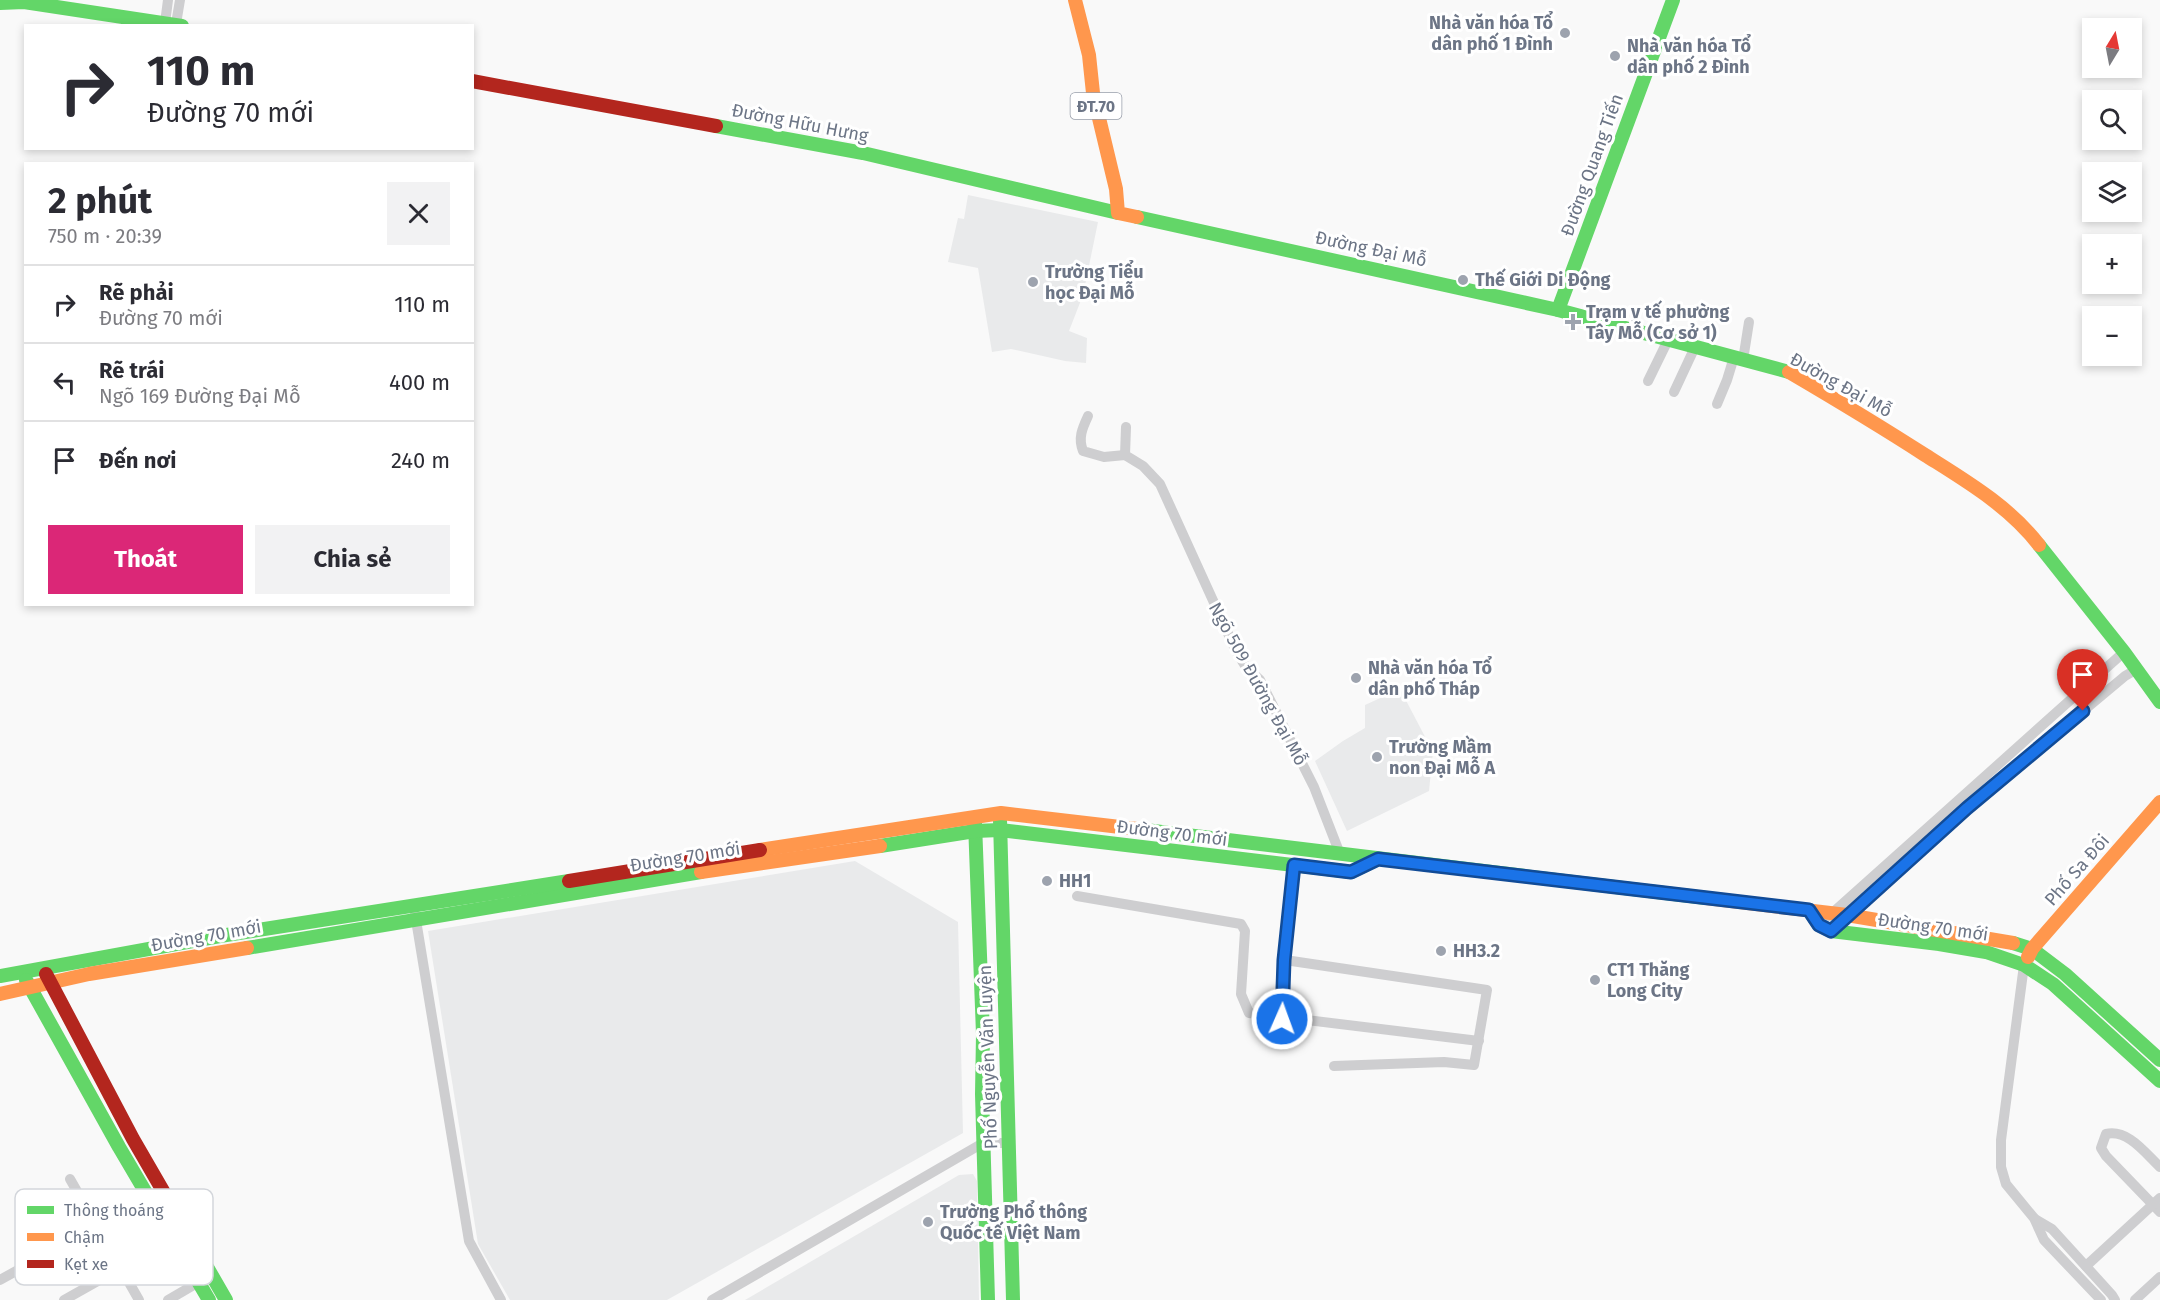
<!DOCTYPE html>
<html lang="vi">
<head>
<meta charset="utf-8">
<style>
  :root { --surface:#fff; --page:#f2f2f3; --text:#2b2b33; --muted:#7c7c81; --line:#e1e1e2; --accent:#db2777 }
  body { margin:0; font-family:"Fira Sans",sans-serif; background:var(--page); color:var(--text); height:100vh; display:flex; flex-direction:column; font-size:22px; white-space:nowrap }
  * { box-sizing:border-box; margin:0 }
  p { font-size:20px; color:var(--muted) }
  .icon { flex:none; width:33px; height:33px; fill:none; stroke:currentColor; stroke-width:2; stroke-linecap:round; stroke-linejoin:round }
  .map { position:relative; flex:1; overflow:hidden }
  .drawer { position:absolute; left:24px; top:162px; width:450px; height:444px; display:flex; flex-direction:column; background:var(--surface); border-radius:0px; box-shadow:0 3px 9px #0003 }
  .drawer>* { flex:none }
  .hud { position:absolute; left:24px; top:24px; width:450px; height:126px; border-radius:0px; box-shadow:0 3px 9px #0003; background:#fff; color:var(--text); overflow:hidden }
  .needle { width:39px; rotate:10deg }
  .tools { position:absolute; left:2082px; top:18px; display:grid; gap:12px }
  .tools a { display:grid; place-items:center; width:60px; height:60px; border-radius:0px; background:var(--surface); box-shadow:0 3px 9px #0003; font-size:30px }
  .pin { position:absolute; display:grid; place-items:center; width:51px; height:51px; color:#fff; margin:-62px -26px; border-radius:50% 50% 50% 0; rotate:-45deg; box-shadow:0 0 6px #0007 }
  .pin .icon { rotate:45deg }
  .me { position:absolute; width:66px; margin:-33px; rotate:2deg; stroke-linejoin:round; filter:drop-shadow(0 0 4px #0008) }
  .turn { display:flex; align-items:center; gap:21px; height:126px; padding:0 24px; font-size:27px }
  .turn .icon { width:78px; height:78px; stroke-width:2.5 }
  .turn b { display:block; font-size:42px; line-height:51px }
  .round { display:grid; place-items:center; flex:none; width:63px; height:63px; border-radius:0px; background:var(--page) }
  .summary { display:flex; align-items:center; justify-content:space-between; height:102px; padding:0 24px }
  h1 { font-size:36px; font-weight:700; line-height:45px }
  .cta { display:flex; gap:12px; margin-top:auto; padding:12px 24px }
  .cta a { flex:1; height:69px; border-radius:0px; background:var(--accent); color:#fff; font-size:24px; font-weight:700; line-height:69px; text-align:center }
  .cta a+a { background:var(--page); color:var(--text) }
  ul { padding:0; list-style:none }
  li { display:flex; align-items:center; gap:18px; height:78px; padding:0 24px; border-top:2px solid var(--line) }
  li div { flex:1 }
  li b { display:block; font-size:22px }
  li em { font-style:normal }
  .map>svg:first-child { display:block }
</style>
</head>
<body>
<div class="map">
<svg width="2160" height="1300" viewBox="0 0 2160 1300">
  <rect width="100%" height="100%" fill="#f9f9f9"/>
  <g fill="#e9eaeb">
    <path d="M968,195L1098,222L1083,295L1069,331L1087,338L1086,363L1065,361L1011,349L992,352L978,268L948,262L958,218L964,219Z"/>
    <path d="M1400,689L1433,752L1429,791L1347,831L1315,761L1343,741L1365,728V705Z"/>
    <path d="M855,861L958,922L963,1133L667,1300H510L478,1244L428,931Z"/>
    <path d="M973,1174L977,1181L979,1300H745L959,1175Z"/>
  </g>
  <g fill="none" stroke-linecap="round" stroke-linejoin="round">
    <g stroke="#ceced0" stroke-width="10">
      <path d="M165,23L168,0"/>
      <path d="M176,24L180,0"/>
      <path d="M1743,360L1749,322"/>
      <path d="M1648,381L1668,340"/>
      <path d="M1674,392L1695,347"/>
      <path d="M1717,404L1727,380L1734,357"/>
      <path d="M1088,416C1082,429 1078,438 1083,451L1104,457L1125,455"/>
      <path d="M1126,427L1125,455L1143,466L1160,484L1236,651L1246,667L1260,680L1314,787L1340,854"/>
      <path d="M1077,896L1241,924L1245,931L1241,994L1249,1013L1479,1041"/>
      <path d="M415,914L469,1241L501,1300"/>
      <path d="M1829,916L2124,652"/>
      <path d="M1831,931L1967,808L2125,676L2137,669"/>
      <path d="M1285,960L1294,865"/>
      <path d="M2024,965L2001,1140V1167L2006,1184L2034,1218L2044,1240L2101,1300"/>
      <path d="M1283,1019L1285,960L1487,990L1474,1065L1444,1062L1334,1066"/>
      <path d="M2160,1167C2145,1153 2128,1129 2106,1134L2101,1148L2106,1156L2160,1212"/>
      <path d="M70,1179L139,1300"/>
      <path d="M2035,1219L2052,1229L2112,1295L2115,1300"/>
      <path d="M2086,1266L2160,1198"/>
      <path d="M0,1280L97,1226"/>
      <path d="M64,1300L121,1268"/>
      <path d="M168,1300L204,1279"/>
      <path d="M712,1300L983,1143H1009"/>
      <path d="M2135,1300L2160,1277"/>
    </g>
    <g stroke="#63d668" stroke-width="14">
      <path d="M0,3L24,2L182,26"/>
      <path d="M716,126L863,153L1118,213"/>
      <path d="M1137,217L1558,310L1789,372"/>
      <path d="M1558,310L1673,0"/>
      <path d="M2039,545L2124,652L2160,702"/>
      <path d="M1000,820L1013,1300"/>
      <path d="M975,823L983,1034L982,1094L988,1300"/>
      <path d="M1137,829L1706,898"/>
      <path d="M880,846L975,831L1000,830L1351,872L1378,859"/>
      <path d="M1809,910L1819,925L1831,931L1939,944L1986,952L2024,965L2053,984L2160,1081"/>
      <path d="M2013,943L2032,949L2065,974L2160,1060"/>
      <path d="M247,948L701,872"/>
      <path d="M0,976L220,936L569,881"/>
      <path d="M26,980L119,1147L209,1300"/>
      <path d="M181,1222L226,1300"/>
    </g>
    <g stroke="#ff974d" stroke-width="14">
      <path d="M1075,0L1089,55L1093,93L1116,189L1118,213L1137,217"/>
      <path d="M1789,372C1835,399 1880,426 1925,455C1966,481 2009,506 2039,545"/>
      <path d="M760,850L1001,813L1137,829"/>
      <path d="M701,872L880,846"/>
      <path d="M1706,898L1847,915L2013,943"/>
      <path d="M2028,957L2032,949L2160,802"/>
      <path d="M0,994L89,974L247,948"/>
    </g>
    <g stroke="#b3261e" stroke-width="14">
      <path d="M472,81L716,126"/>
      <path d="M569,881L760,850"/>
      <path d="M46,974L133,1139L181,1222"/>
    </g>
  </g>
  <g fill="none" stroke-linecap="round" stroke-linejoin="round">
    <defs>
      <path id="route" d="M1282,1019L1284,960L1294,865L1351,872L1378,859L1809,910L1819,925L1831,931L1967,808L2083,711"/>
    </defs>
    <use href="#route" stroke="#114b97" stroke-width="15"/>
    <use href="#route" stroke="#1a73e8" stroke-width="10"/>
  </g>
  <g fill="#9da3ae" stroke="#fff" stroke-width="2">
    <circle cx="1565" cy="33" r="6"/>
    <circle cx="1615" cy="56" r="6"/>
    <circle cx="1463" cy="280" r="6"/>
    <circle cx="1033" cy="282" r="6"/>
    <path d="M1570 313h6v6h6v6h-6v6h-6v-6h-6v-6h6z"/>
    <circle cx="1356" cy="678" r="6"/>
    <circle cx="1377" cy="757" r="6"/>
    <circle cx="1047" cy="881" r="6"/>
    <circle cx="1441" cy="951" r="6"/>
    <circle cx="1595" cy="980" r="6"/>
    <circle cx="928" cy="1222" r="6"/>
  </g>
  <g text-anchor="middle" dominant-baseline="central" stroke-width="6" stroke-linejoin="round" paint-order="stroke">
    <rect fill="#fff" stroke="#989eaa" stroke-width="1.5" x="1070.5" y="93" width="51" height="26" rx="4.5"/>
    <g font-size="16" font-weight="bold" fill="#6c7586">
      <text x="1096" y="106">ĐT.70</text>
    </g>
    <g font-size="18" font-weight="bold" fill="#6c7586" stroke="#fff" text-anchor="start">
      <text x="1553" y="23" text-anchor="end">Nhà văn hóa Tổ<tspan x="1553" dy="21">dân phố 1 Đình</tspan></text>
      <text x="1627" y="46">Nhà văn hóa Tổ<tspan x="1627" dy="21">dân phố 2 Đình</tspan></text>
      <text x="1045" y="272">Trường Tiểu<tspan x="1045" dy="21">học Đại Mỗ</tspan></text>
      <text x="1475" y="280">Thế Giới Di Động</text>
      <text x="1586" y="312">Trạm y tế phường<tspan x="1586" dy="21">Tây Mỗ (Cơ sở 1)</tspan></text>
      <text x="1368" y="668">Nhà văn hóa Tổ<tspan x="1368" dy="21">dân phố Tháp</tspan></text>
      <text x="1389" y="747">Trường Mầm<tspan x="1389" dy="21">non Đại Mỗ A</tspan></text>
      <text x="1059" y="881">HH1</text>
      <text x="1453" y="951">HH3.2</text>
      <text x="1607" y="970">CT1 Thăng<tspan x="1607" dy="21">Long City</tspan></text>
      <text x="940" y="1212">Trường Phổ thông<tspan x="940" dy="21">Quốc tế Việt Nam</tspan></text>
    </g>
    <g font-size="18" fill="#6c7586" stroke="#fff">
      <text transform="translate(800 123) rotate(11)">Đường Hữu Hưng</text>
      <text transform="translate(1592 165) rotate(-70)">Đường Quang Tiến</text>
      <text transform="translate(1371 249) rotate(12)">Đường Đại Mỗ</text>
      <text transform="translate(1841 385) rotate(29)">Đường Đại Mỗ</text>
      <text transform="translate(1258 684) rotate(61)">Ngõ 509 Đường Đại Mỗ</text>
      <text transform="translate(1172 833) rotate(7)">Đường 70 mới</text>
      <text transform="translate(685 857) rotate(-9)">Đường 70 mới</text>
      <text transform="translate(2077 870) rotate(-49)">Phố Sa Đôi</text>
      <text transform="translate(1933 927) rotate(8)">Đường 70 mới</text>
      <text transform="translate(206 936) rotate(-10)">Đường 70 mới</text>
      <text transform="translate(988 1057) rotate(-92)">Phố Nguyễn Văn Luyện</text>
    </g>
  </g>
  <rect x="15" y="1189" width="198" height="96" rx="9" fill="#fff" stroke="#d3d6db" stroke-width="1.5"/>
  <rect x="27" y="1206" width="27" height="8" fill="#63d668"/>
  <rect x="27" y="1233" width="27" height="8" fill="#ff974d"/>
  <rect x="27" y="1260" width="27" height="8" fill="#b3261e"/>
  <g font-size="16" fill="#6c7586">
    <text x="64" y="1216">Thông thoáng</text>
    <text x="64" y="1243">Chậm</text>
    <text x="64" y="1270">Kẹt xe</text>
  </g>
</svg>
<div class="tools">
<a><svg class="needle" viewBox="-14 -14 28 28"><path d="M0-13l5 13h-10z" fill="#e53935"/><path d="M0 13l5-13h-10z" fill="#7c7c81"/></svg></a>
<a><svg class="icon" aria-label="search" viewBox="0 0 24 24"><circle cx="10" cy="10" r="6"/><path d="M15 15l6 6"/></svg></a>
<a><svg class="icon" aria-label="layers" viewBox="0 0 24 24"><path d="M12 4l9 5-9 5-9-5zM3 14l9 5 9-5"/></svg></a>
<a>+</a>
<a>−</a>
</div>
<div class="pin" style="left:2083px;top:711px;background:#d93025"><svg class="icon" aria-label="arrive" viewBox="0 0 24 24"><path d="M6 21V4h12l-3 4 3 4H6"/></svg></div>
<svg class="me" style="left:1282px;top:1019px" viewBox="-20 -20 40 40"><circle r="17" fill="#1a73e8" stroke="#fff" stroke-width="3"/><path d="M0-11L8 9 0 5-8 9z" fill="#fff"/></svg>
<div class="hud">
<div class="turn"><svg class="icon" aria-label="right" viewBox="0 0 24 24"><path d="M7 20v-9h11M14 6l5 5-5 5"/></svg><div><b>110 m</b>Đường 70 mới</div></div>
</div>
<section class="drawer">
<div class="summary"><div><h1>2 phút</h1><p>750 m · 20:39</p></div><a class="round"><svg class="icon" aria-label="close" viewBox="0 0 24 24"><path d="M6 6l12 12M18 6L6 18"/></svg></a></div>
<ul>
<li><svg class="icon" aria-label="right" viewBox="0 0 24 24"><path d="M7 20v-9h11M14 6l5 5-5 5"/></svg><div><b>Rẽ phải</b><p>Đường 70 mới</p></div><em>110 m</em></li>
<li><svg class="icon" aria-label="left" viewBox="0 0 24 24"><path d="M17 20v-9H6M10 6l-5 5 5 5"/></svg><div><b>Rẽ trái</b><p>Ngõ 169 Đường Đại Mỗ</p></div><em>400 m</em></li>
<li><svg class="icon" aria-label="arrive" viewBox="0 0 24 24"><path d="M6 21V4h12l-3 4 3 4H6"/></svg><div><b>Đến nơi</b></div><em>240 m</em></li>
</ul>
<div class="cta"><a>Thoát</a><a>Chia sẻ</a></div>
</section>
</div>
</body>
</html>
